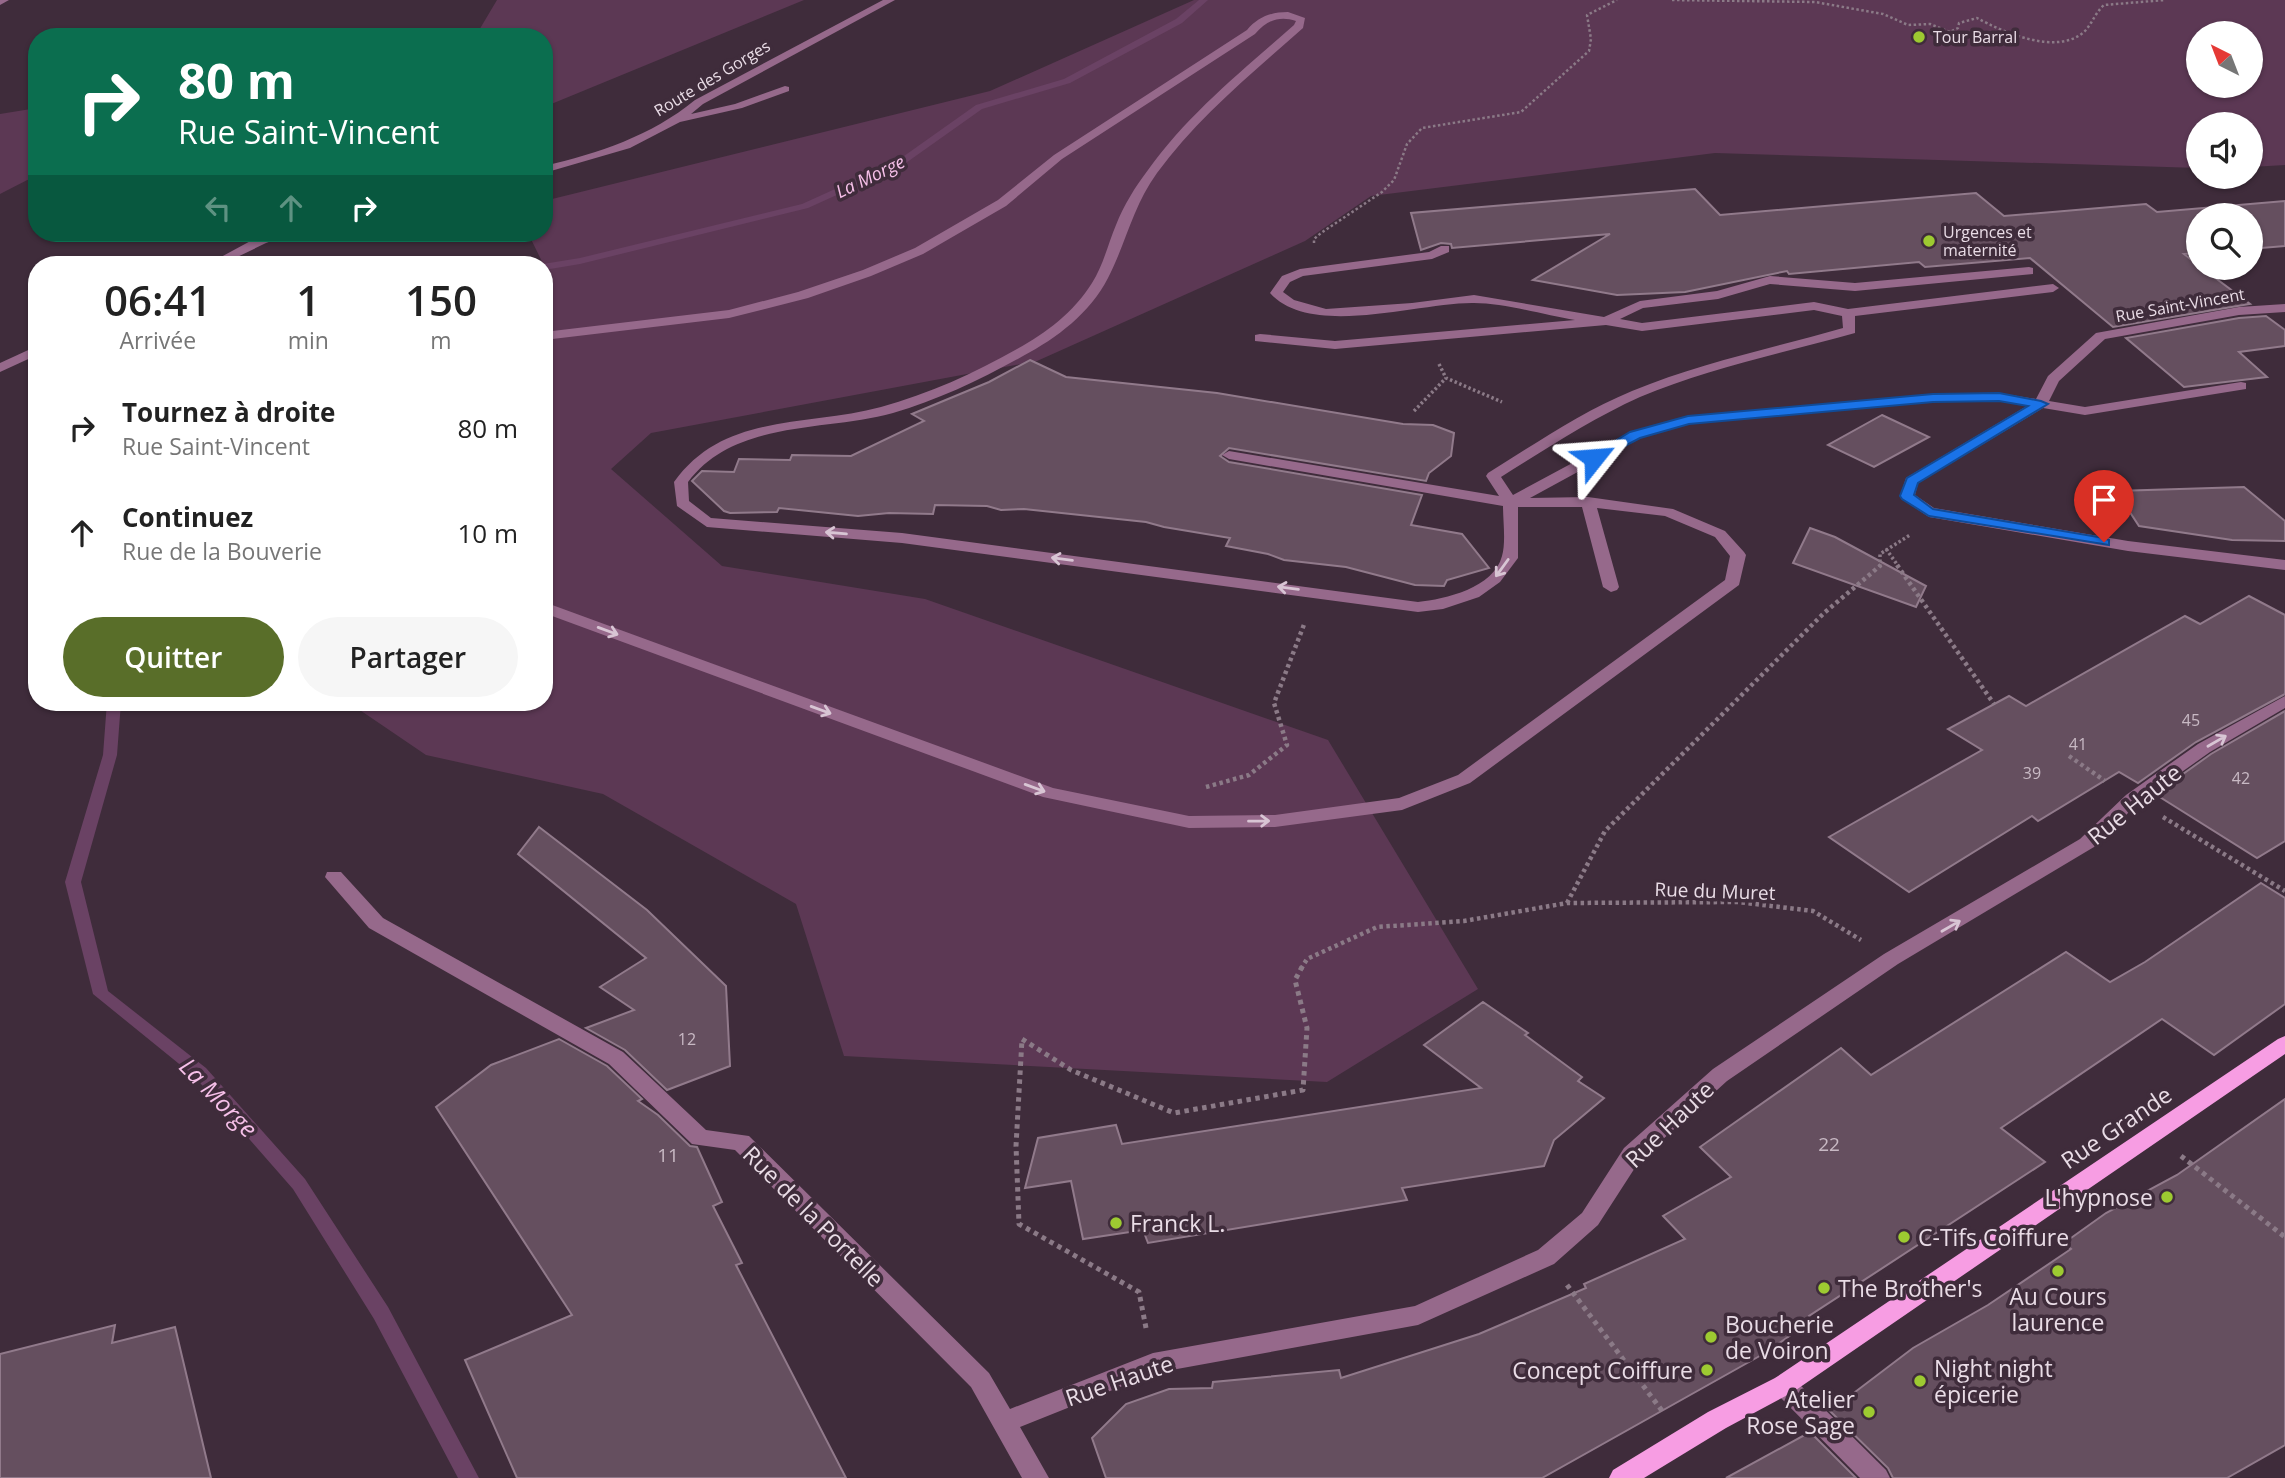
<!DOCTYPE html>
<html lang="fr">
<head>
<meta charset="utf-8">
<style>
  :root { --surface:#fff; --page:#f6f6f6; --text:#222; --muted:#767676; --accent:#596e29 }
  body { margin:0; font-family:"Open Sans",sans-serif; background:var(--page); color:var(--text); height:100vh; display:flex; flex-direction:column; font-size:26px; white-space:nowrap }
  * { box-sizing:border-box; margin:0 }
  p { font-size:23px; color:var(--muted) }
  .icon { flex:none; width:38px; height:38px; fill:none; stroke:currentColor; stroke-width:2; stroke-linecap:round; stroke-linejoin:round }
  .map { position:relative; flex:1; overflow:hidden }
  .sheet { position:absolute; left:28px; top:256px; width:525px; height:455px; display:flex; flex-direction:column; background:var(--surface); border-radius:28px; box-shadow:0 2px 5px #0004 }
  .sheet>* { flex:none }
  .top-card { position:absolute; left:28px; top:28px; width:525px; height:214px; border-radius:28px; box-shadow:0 2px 5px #0004; background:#0b6e4f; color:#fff; overflow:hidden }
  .needle { width:46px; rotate:318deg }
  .buttons { position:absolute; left:2186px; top:21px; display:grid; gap:14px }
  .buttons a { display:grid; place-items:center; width:77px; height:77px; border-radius:50%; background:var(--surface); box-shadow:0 2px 5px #0004; font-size:35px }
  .pin { position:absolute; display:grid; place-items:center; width:60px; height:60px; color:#fff; margin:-72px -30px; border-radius:50% 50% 50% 0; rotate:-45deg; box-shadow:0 0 7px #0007 }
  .pin .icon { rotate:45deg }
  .me { position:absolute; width:77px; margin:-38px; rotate:62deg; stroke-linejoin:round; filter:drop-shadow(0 0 5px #0008) }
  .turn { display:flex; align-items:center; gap:24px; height:147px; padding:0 35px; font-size:32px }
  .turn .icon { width:91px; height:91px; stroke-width:2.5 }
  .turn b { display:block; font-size:49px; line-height:60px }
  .lanes { display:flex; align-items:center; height:66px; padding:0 35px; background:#0003; justify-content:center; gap:35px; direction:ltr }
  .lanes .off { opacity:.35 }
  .eta { display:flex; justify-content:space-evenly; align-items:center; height:119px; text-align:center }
  .eta b { font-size:42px; font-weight:600; line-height:49px }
  .primary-button { display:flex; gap:14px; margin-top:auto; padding:14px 35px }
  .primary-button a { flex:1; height:80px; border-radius:42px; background:var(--accent); color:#fff; font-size:28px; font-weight:600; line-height:80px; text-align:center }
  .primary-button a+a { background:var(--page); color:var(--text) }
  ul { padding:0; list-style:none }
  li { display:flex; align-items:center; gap:21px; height:105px; padding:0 35px }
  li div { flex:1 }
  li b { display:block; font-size:26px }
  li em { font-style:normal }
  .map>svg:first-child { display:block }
</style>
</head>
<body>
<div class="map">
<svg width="2285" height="1478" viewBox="0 0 2285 1478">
  <rect width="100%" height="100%" fill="#3f2c3b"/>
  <g fill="#5c3854" fill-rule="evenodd">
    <path d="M497,0H804L544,107V37H475Z"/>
    <path d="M1194,0H2285V165L2251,167L2250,124H2198V168L1715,153L1371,196L1305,241L1037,361L651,433L611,469L722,566L925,599L1328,740L1478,989L1327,1082L844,1056L796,904L603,794L426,755L348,702H544V286L552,282L528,233H544V201L990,91ZM2198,33H2250V86H2198Z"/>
    <path d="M37,108V175L0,194V114Z"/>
  </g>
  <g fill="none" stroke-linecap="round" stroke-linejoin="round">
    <g fill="#6a4264" fill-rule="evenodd">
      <path d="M1199,0H1208L1182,23L1070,83L982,109L903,165L808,208L580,264L544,270L543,264L580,258L802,204L897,161L976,105L1064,79L1176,19Z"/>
      <path d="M107,702H121L117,755L81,882L108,991L206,1068L305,1179L388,1307L479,1478H458L374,1319L293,1189L194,1076L93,994L65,882L103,755Z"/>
    </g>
  </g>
  <g fill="#654f5f" stroke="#917a8b" stroke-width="2">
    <path d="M1695,189L1720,215L1976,193L2004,216L2146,204L2157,212L2285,201V246L2250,249V215H2198V253L2184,254L2198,265V268H2202L2250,304L2113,327L2030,258L1925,267L1919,262L1789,274L1787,271L1685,292L1617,295L1533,280L1610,234L1452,248L1451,244L1441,243L1421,250L1411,213Z"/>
    <path d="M2266,316L2285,330V346L2239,352L2267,377L2184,387L2126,338L2239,318Z"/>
    <path d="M1030,360L1066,377L1217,393L1403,424L1433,425L1454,433L1451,456L1429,473L1426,481L1229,448L1220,456L1229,462L1422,495L1411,525L1462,534L1489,568L1447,580L1444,586L1415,585L1346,567L1284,560L1268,554L1226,546L1230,538L1164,527L1146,522L1024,509L1001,510L987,506L935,505L933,514L889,513L858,516L779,508L777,512L730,513L724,511L692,481L702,471L734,472L739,459L790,460L792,455L851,456L924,421L912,414L989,382Z"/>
    <path d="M1882,415L1929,437L1874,467L1828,445Z"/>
    <path d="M2244,487L2285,521V541L2232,540L2139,526L2116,491Z"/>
    <path d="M1810,528L1835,537L1926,586L1916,607L1793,563Z"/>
    <path d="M2249,596L2285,615V694L2196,742L2138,783L2119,772L2038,821L2032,816L1909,892L1829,837L1982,750L1948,729L2009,696L2026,706L2185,616L2200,624Z"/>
    <path d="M2285,711V841L2257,858L2155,794L2211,754Z"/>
    <path d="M539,827L647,910L726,986L730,1066L667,1090L625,1050L586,1028L634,1010L600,987L646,958L518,854Z"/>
    <path d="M2261,883L2285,898V1004L2214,1055L2162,1019L2001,1128L2045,1162L1809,1316L1811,1321L1765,1353L1542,1478H1106L1092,1438L1126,1404L1169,1389L1212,1388L1213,1382L1339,1370L1341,1378L1479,1334L1586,1288L1584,1284L1685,1239L1663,1216L1731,1177L1700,1147L1841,1048L1871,1075L2066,952L2110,982L2145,962Z"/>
    <path d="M1483,1002L1528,1033L1525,1035L1582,1077L1578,1081L1604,1098L1554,1140L1544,1166L1402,1188L1407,1200L1148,1243L1143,1230L1083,1239L1071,1181L1025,1188L1038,1138L1116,1125L1122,1144L1481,1088L1424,1045Z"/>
    <path d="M559,1039L607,1066L642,1099L638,1101L658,1115L690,1146L697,1147L722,1202L713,1206L742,1263L736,1265L846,1478H517L465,1360L572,1315L436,1107L491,1065Z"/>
    <path d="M2285,1099V1445L2227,1478H1893L1888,1468L1830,1411L1913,1348L1988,1305L2071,1249L2064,1243L2106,1213L2177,1175Z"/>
    <path d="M115,1325L112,1343L175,1327L211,1478H0V1354Z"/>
    <path d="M1810,1432L1856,1478H1726Z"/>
  </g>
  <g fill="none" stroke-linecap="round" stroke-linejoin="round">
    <g stroke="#8b7a87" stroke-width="2.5" stroke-dasharray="2.5 2.5" stroke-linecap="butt">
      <path d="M1672,0L1815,2L1883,14L1908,25L1930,24L1950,32L1958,28L1959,23L1977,18C2003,32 2056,56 2084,32C2092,24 2095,13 2104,5L2165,0"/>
      <path d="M1314,243V239L1321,233L1382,192L1394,180L1407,144L1422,128L1521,112L1589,51L1591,39L1587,15L1617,0"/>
    </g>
    <g stroke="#8b7a87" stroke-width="3.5" stroke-dasharray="2.5 2.5" stroke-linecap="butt">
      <path d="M1439,364L1446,378L1502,402"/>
      <path d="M1414,411L1446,378"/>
      <path d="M1886,549L1899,567"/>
      <path d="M1880,567V554L1910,535"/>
    </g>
    <g stroke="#8b7a87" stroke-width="4.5" stroke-dasharray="3.5 3.5" stroke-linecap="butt">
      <path d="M1897,565L1994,704"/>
      <path d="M2069,756L2105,781"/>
      <path d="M1206,787L1249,775L1287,745L1274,703L1305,622"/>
      <path d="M2163,817L2285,891"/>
      <path d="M1567,903L1605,831L1824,613L1881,565"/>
      <path d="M1301,969L1307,959L1377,927L1464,921L1567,903L1738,902L1813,911L1861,940"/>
    </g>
    <g stroke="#8b7a87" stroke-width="5" stroke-dasharray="4.5 4.5" stroke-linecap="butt">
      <path d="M2181,1156L2285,1237"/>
      <path d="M1567,1285L1663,1412"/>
      <path d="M1146,1328L1139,1292L1019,1224L1016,1146L1022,1039L1071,1070L1174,1113L1303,1090L1307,1028L1295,980L1302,967"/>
    </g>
    <g fill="#96698b" fill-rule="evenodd">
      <path d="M0,0H9L0,5Z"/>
      <path d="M883,0H895L703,104L691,114L735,104L785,86L789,87V91L742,108L680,122L630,148L544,173V166C599,153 651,136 695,100Z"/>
      <path d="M1288,12L1305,18L1303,28C1252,73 1197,118 1157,173C1133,206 1126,243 1108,278C1090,313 1057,338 1023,356C982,379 938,400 893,413C825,432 735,419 688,482L689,501L711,518L902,533L1418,602C1445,599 1494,588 1502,556C1506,542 1503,521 1503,506L1229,459L1222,455L1229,451L1499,496L1486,476L1488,473C1535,444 1581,412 1632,391C1700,363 1773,348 1843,328L1842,316L1814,310L1642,331L1606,325L1335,349L1255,341V335L1260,334L1335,341L1575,320C1545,315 1504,303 1474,303C1420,302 1311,339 1270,293L1282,276L1300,269L1429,252L1441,246H1449V252L1432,259L1303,276L1290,282L1283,292L1294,300L1326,309L1412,303L1474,295L1604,317L1640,301L1717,291L1770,276L1855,283L2029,267L2033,268V274L1855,291L1770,284L1718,299L1643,308L1620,319L1642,323L1814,302L1848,309L2053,284L2059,288L2053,292L1855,316V333C1783,353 1708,368 1640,397C1591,419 1546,449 1501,477L1513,495L1630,432L1688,416L1933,394L1999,393L2036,399L2048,376L2096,333L2239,307L2285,304V312L2239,315L2105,339L2059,381L2049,401L2085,407L2241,382L2246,383V389L2085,415L2043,408L1918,483L1915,495L1934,508L2128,541L2285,560V570L2128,551L1929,517L1902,499L1900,496L1906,478L2027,406L1999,401L1933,402L1689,424L1640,438L1530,498L1588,497L1673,509L1725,531L1744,552L1746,555L1739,585L1470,783L1402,810L1275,827L1189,828L1043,797L544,613V602L1053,788L1189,816L1275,815L1399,798L1458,775L1725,580L1730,556L1715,537L1665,516L1597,508L1619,587L1617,590L1611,592L1603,587L1582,507H1518V558L1500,582L1479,597L1443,609L1418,612L902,543L707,527L677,506L674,482C724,412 807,427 881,407C928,394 975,373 1017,349C1046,333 1074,312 1092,283C1103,266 1108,244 1116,225C1124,205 1135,187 1148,170C1188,114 1243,70 1294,25L1296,21C1279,15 1266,21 1255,34L1062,159L1006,206L923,254L871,276L808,298L729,318L544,340V332L729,310L798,292L863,270L915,248L998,200L1054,155L1247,30C1258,17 1271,12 1288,12Z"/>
      <path d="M274,233H293L266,243L223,264H208L258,237Z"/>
      <path d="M37,346V355L0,372V363Z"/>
      <path d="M2285,696V708L2210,752L2138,803L2094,847L1898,964L1727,1081L1640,1160L1598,1225L1554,1264L1418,1325L1155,1373L1020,1427L1049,1478H1022L971,1387L735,1150L692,1144L609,1064L369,928L325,877L327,872H341L383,918L623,1052L706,1130L749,1136L989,1373L1010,1409L1153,1353L1415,1306L1538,1250L1582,1213L1624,1148L1713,1069L1884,954L2080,839L2126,795L2198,744Z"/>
      <path d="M1784,1374L1793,1378L1886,1470L1890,1478H1860L1775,1392L1772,1385L1775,1378Z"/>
    </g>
    <path fill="#f79de3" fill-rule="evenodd" d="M2285,1036V1054L1793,1392L1726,1428L1644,1478H1609L1613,1470L1708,1412L1775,1378L2278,1039Z"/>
  </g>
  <defs><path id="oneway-shaft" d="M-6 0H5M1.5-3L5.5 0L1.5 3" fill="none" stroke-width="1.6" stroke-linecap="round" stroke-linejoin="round" transform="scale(1.75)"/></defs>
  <g stroke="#d8c5d4">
    <use href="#oneway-shaft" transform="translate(836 533) rotate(-175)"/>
    <use href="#oneway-shaft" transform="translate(1062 559) rotate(-173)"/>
    <use href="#oneway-shaft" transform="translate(1502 568) rotate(126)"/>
    <use href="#oneway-shaft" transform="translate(1288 588) rotate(-173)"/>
    <use href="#oneway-shaft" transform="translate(608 631) rotate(20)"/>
    <use href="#oneway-shaft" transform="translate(821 710) rotate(20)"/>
    <use href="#oneway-shaft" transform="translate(2217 741) rotate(-30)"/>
    <use href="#oneway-shaft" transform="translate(1035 788) rotate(20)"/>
    <use href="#oneway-shaft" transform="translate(1259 821) rotate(-1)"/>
    <use href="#oneway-shaft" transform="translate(1951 926) rotate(-30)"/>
  </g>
  <path fill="#1a73e8" stroke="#114b97" stroke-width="2" d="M1999,393L2041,401L2048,404L1918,483L1914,495L1933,509L2104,538L2109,540V545L1929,516L1902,499L1900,496L1907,478L2028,406L1999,401L1933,402L1689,424L1640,438L1598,460H1589L1587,458L1630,432L1688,416L1933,394Z"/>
  <g fill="#9dca31" stroke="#3f2c3b" stroke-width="2.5">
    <circle cx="1919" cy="37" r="7"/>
    <circle cx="1929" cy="241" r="7"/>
    <circle cx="2167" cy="1197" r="7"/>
    <circle cx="1116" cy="1223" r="7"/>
    <circle cx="1904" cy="1237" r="7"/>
    <circle cx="2058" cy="1271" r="7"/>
    <circle cx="1824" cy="1288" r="7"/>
    <circle cx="1711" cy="1337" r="7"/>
    <circle cx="1707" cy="1370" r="7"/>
    <circle cx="1920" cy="1381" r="7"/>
    <circle cx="1869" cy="1412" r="7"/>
  </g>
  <g text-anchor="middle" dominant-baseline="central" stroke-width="7" stroke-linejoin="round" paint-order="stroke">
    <g font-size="16" fill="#e9dce6" stroke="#3f2c3b" text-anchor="start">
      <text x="1933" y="37">Tour Barral</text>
      <text x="1943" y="232">Urgences et<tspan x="1943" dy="18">maternité</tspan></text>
    </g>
    <g font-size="16" fill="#e9dce6" stroke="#3f2c3b">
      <text transform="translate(712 78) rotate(-31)">Route des Gorges</text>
      <text transform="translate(2180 305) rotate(-10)">Rue Saint-Vincent</text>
    </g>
    <g font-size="16" fill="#c8b9c4">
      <text x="2191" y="720">45</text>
      <text x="2078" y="744">41</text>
      <text x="2032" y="773">39</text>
      <text x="2241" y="778">42</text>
      <text x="687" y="1039">12</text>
    </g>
    <g font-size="18" font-style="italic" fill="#f6c0e9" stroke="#3f2c3b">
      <text transform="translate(870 176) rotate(-26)">La Morge</text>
    </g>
    <g font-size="19" fill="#e9dce6" stroke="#3f2c3b">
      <text transform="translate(1715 891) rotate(2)">Rue du Muret</text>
    </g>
    <g font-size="19" fill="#c8b9c4">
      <text x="1829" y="1144">22</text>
      <text x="668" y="1155">11</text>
    </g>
    <g font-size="23" fill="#e9dce6" stroke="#3f2c3b">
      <text transform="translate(2134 804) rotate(-39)">Rue Haute</text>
      <text transform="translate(1669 1124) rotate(-44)">Rue Haute</text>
      <text transform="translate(2116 1127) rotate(-34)">Rue Grande</text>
      <text transform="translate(814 1216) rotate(45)">Rue de la Portelle</text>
      <text transform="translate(1119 1380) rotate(-19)">Rue Haute</text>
    </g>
    <g font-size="23" fill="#e9dce6" stroke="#3f2c3b" text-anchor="start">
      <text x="2153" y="1197" text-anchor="end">L'hypnose</text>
      <text x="1130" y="1223">Franck L.</text>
      <text x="1918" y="1237">C-Tifs Coiffure</text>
      <text x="1838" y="1288">The Brother's</text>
      <text x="2058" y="1296" text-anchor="middle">Au Cours<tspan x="2058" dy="26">laurence</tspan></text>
      <text x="1725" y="1324">Boucherie<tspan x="1725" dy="26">de Voiron</tspan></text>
      <text x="1934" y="1368">Night night<tspan x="1934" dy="26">épicerie</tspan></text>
      <text x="1693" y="1370" text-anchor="end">Concept Coiffure</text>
      <text x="1855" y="1399" text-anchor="end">Atelier<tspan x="1855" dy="26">Rose Sage</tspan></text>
    </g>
    <g font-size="24" font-style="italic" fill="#f6c0e9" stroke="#3f2c3b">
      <text transform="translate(219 1097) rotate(46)">La Morge</text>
    </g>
  </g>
</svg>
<div class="buttons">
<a><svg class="needle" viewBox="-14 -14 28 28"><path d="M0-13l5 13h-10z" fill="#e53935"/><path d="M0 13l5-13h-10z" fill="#767676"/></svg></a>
<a><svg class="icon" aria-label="sound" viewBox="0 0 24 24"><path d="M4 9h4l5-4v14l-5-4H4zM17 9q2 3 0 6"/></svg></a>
<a><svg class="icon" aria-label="search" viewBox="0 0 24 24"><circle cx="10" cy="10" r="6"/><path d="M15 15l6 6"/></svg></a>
</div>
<div class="pin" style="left:2104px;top:542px;background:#d93025"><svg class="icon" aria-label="arrive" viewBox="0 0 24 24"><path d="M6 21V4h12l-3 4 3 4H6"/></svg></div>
<svg class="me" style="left:1594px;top:458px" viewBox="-20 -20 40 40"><path d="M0-17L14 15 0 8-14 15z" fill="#1a73e8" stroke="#fff" stroke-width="4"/></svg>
<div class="top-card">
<div class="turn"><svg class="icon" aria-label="right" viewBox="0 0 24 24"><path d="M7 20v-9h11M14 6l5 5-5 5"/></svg><div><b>80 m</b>Rue Saint-Vincent</div></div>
<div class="lanes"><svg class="icon off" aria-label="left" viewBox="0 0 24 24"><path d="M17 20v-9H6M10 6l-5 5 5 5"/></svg><svg class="icon off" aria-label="ahead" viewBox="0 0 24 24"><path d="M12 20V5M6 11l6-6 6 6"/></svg><svg class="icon" aria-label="right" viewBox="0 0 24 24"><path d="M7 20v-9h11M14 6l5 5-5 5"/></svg></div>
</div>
<section class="sheet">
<div class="eta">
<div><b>06:41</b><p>Arrivée</p></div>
<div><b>1</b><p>min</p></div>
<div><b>150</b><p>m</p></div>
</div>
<ul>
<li><svg class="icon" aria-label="right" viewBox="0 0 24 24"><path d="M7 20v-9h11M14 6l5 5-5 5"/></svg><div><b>Tournez à droite</b><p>Rue Saint-Vincent</p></div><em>80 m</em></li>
<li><svg class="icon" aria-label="ahead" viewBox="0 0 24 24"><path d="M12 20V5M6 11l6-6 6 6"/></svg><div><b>Continuez</b><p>Rue de la Bouverie</p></div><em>10 m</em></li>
</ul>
<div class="primary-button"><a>Quitter</a><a>Partager</a></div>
</section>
</div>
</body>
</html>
